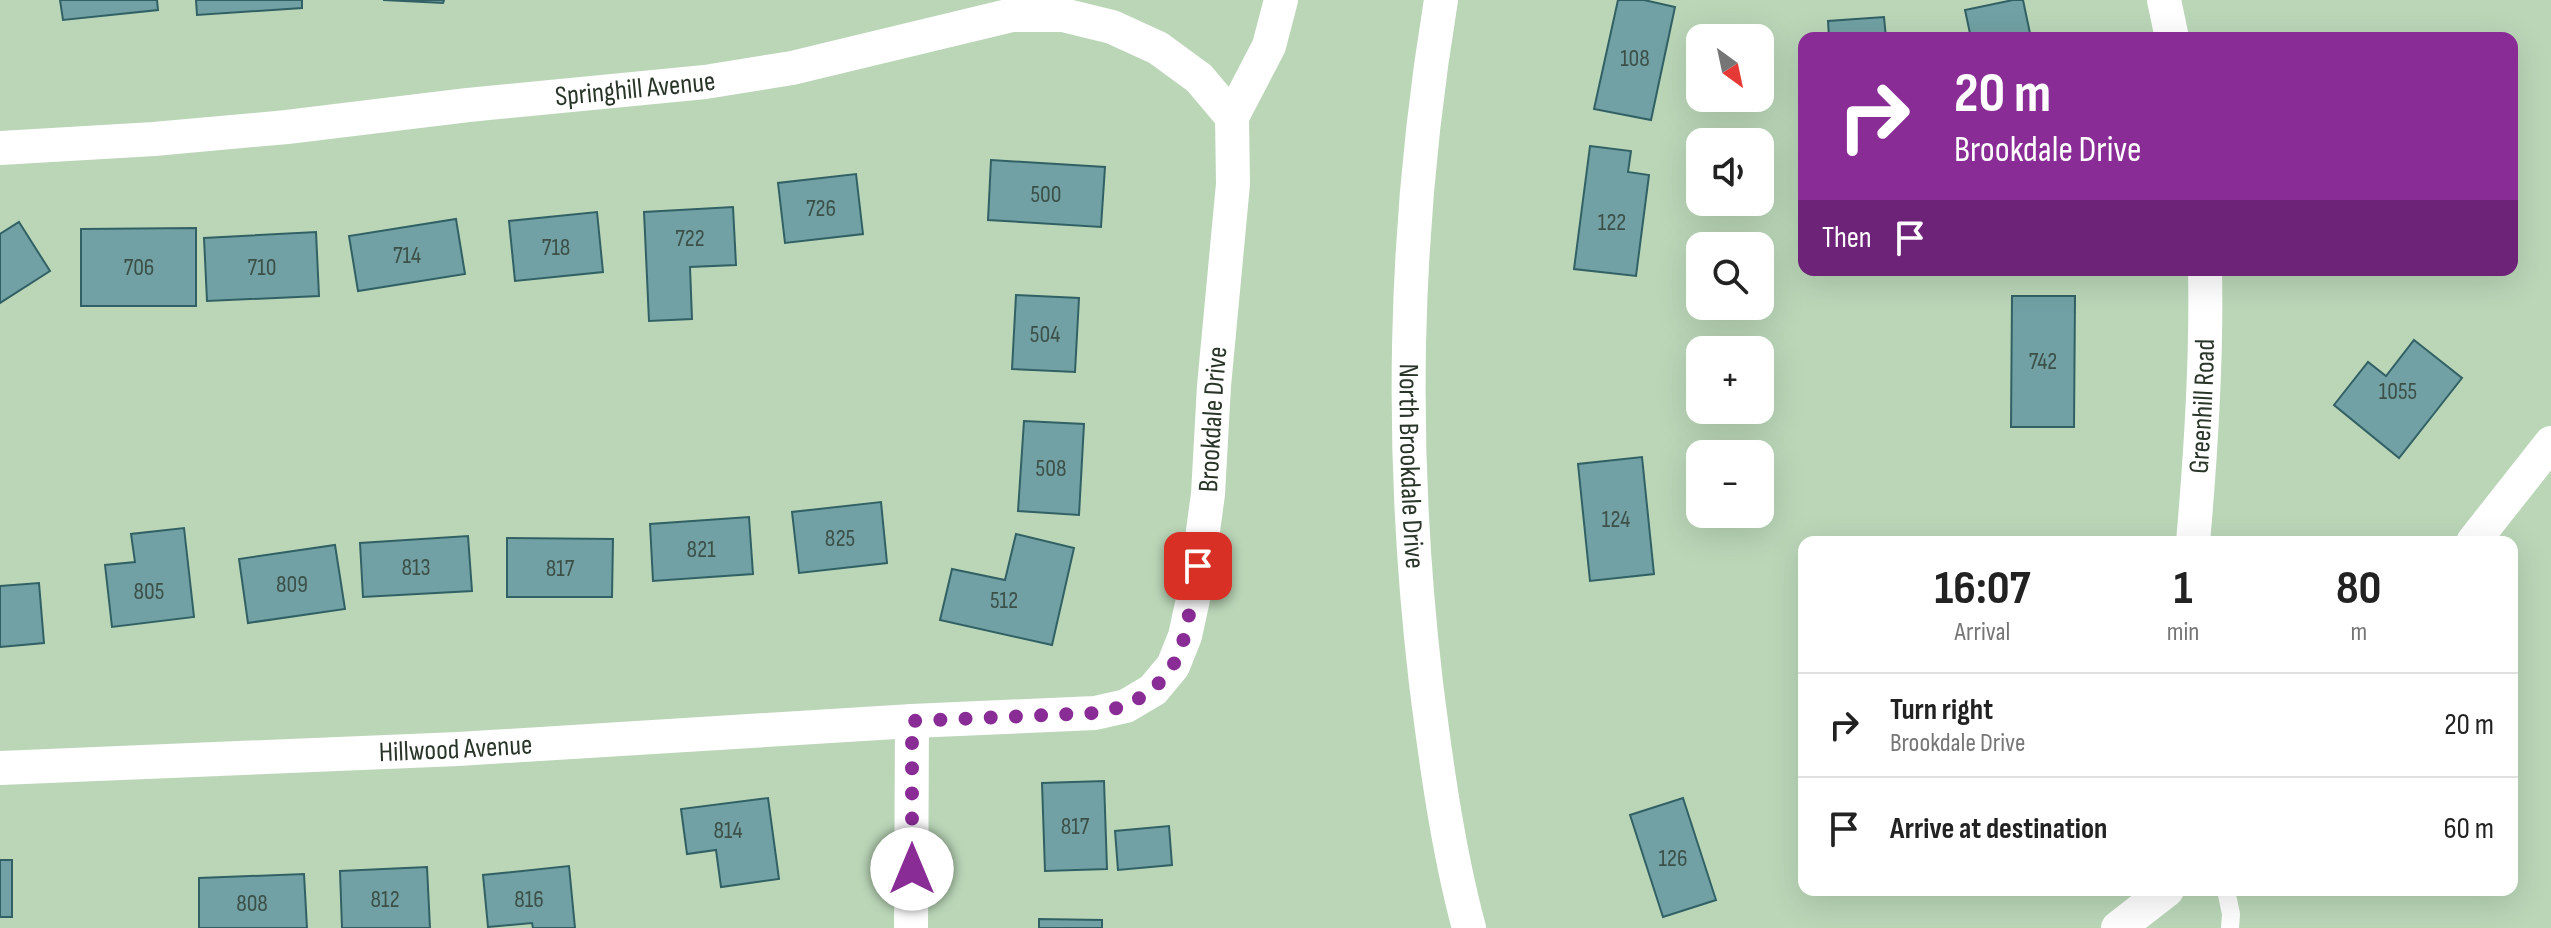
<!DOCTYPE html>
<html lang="en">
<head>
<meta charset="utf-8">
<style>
  :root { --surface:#fff; --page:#f6f6f6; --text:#222; --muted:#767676; --line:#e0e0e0 }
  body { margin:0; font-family:"Sofia Sans Condensed",sans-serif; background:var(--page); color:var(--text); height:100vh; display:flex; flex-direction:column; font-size:30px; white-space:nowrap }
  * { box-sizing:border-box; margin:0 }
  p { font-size:26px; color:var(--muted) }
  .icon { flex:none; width:44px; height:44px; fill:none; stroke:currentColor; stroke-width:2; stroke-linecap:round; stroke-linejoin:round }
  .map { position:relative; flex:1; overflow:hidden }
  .details { position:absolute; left:1798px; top:536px; width:720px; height:360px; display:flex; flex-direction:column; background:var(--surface); border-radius:16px; box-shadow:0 8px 32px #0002 }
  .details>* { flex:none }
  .hud { position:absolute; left:1798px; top:32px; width:720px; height:244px; border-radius:16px; box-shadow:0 8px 32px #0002; background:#892c96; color:#fff; overflow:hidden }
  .needle { width:52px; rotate:147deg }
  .buttons { position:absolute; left:1686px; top:24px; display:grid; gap:16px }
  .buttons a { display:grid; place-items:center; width:88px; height:88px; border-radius:16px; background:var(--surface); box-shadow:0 8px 32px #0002; font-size:40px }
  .pin { position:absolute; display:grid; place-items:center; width:68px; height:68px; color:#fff; margin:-34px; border-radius:16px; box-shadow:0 4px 12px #0006 }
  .me { position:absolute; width:88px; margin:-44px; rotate:0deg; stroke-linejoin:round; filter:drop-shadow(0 0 6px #0008) }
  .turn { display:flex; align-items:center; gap:28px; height:168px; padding:0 24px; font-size:36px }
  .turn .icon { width:104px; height:104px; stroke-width:2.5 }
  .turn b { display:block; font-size:56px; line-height:68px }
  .then { display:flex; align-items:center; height:76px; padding:0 24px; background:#0003; gap:16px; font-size:30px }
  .eta { display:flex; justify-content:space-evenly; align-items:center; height:136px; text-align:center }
  .eta b { font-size:48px; font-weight:700; line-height:56px }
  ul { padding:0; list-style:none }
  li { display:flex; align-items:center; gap:24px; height:104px; padding:0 24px; border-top:2px solid var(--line) }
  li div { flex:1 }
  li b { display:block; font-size:30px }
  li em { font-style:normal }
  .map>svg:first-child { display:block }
</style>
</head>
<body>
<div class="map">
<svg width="2551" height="928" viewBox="0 0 2551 928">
  <rect width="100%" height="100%" fill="#bad6b7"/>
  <g fill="#71a1a4" stroke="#326165" stroke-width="2">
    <path d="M60,0H157L158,10L63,20Z"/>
    <path d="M196,0H302V8L197,15Z"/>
    <path d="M383,0H444L443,3Z"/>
    <path d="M1618,0H1644L1675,7L1651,120L1594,109Z"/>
    <path d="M2013,0H2023L2031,38H1971L1965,10Z"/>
    <path d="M1884,17L1886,38H1829L1828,21Z"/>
    <path d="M1590,146L1631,151L1628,172L1649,175L1636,276L1574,269Z"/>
    <path d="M991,160L1105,167L1101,227L988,220Z"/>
    <path d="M856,174L863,234L785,243L778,183Z"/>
    <path d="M733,207L736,265L690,267L692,319L649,321L644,212Z"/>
    <path d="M597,212L603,272L515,281L509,221Z"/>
    <path d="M456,219L465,274L358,291L349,236Z"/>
    <path d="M19,222L50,271L0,303V234Z"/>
    <path d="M196,228V306H81V229Z"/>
    <path d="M316,232L319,296L207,301L204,238Z"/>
    <path d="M1016,295L1079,298L1075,372L1012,369Z"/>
    <path d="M2012,296H2075L2074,427H2011Z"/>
    <path d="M2414,340L2462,378L2399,458L2334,405L2368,362L2386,376Z"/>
    <path d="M1024,421L1084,424L1079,515L1018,511Z"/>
    <path d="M1642,457L1654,574L1590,581L1578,464Z"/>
    <path d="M881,502L887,563L799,573L792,512Z"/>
    <path d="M749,517L753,574L653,581L650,524Z"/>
    <path d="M184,528L194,617L112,627L105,565L135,562L131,534Z"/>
    <path d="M1016,534L1074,548L1052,645L940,620L952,569L1005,580Z"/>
    <path d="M468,536L472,591L363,597L360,543Z"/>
    <path d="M507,538L613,539L612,597H507Z"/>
    <path d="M335,545L345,609L248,623L239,559Z"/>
    <path d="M39,583L44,643L0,647V586Z"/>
    <path d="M1104,781L1107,869L1045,871L1042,783Z"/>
    <path d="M768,798L779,879L721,887L716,850L687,854L681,809Z"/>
    <path d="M1683,798L1716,900L1663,917L1630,815Z"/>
    <path d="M1169,826L1172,865L1118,870L1115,831Z"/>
    <rect x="0" y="860" width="12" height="57"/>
    <path d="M569,866L575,928H533L532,923L488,927L483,875Z"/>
    <path d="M427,867L430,928H342L340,871Z"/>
    <path d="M304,874L307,928H199V878Z"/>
    <path d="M1039,919L1102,920V928H1039Z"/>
  </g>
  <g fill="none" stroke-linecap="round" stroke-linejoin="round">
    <path stroke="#fff" stroke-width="18" d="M2226,890L2231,914L2230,928"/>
    <g stroke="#fff" stroke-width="34">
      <path id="s1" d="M1441,0C1403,230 1399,451 1426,683C1436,763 1448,850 1469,928"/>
      <path d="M2164,0L2172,38"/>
      <path id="s2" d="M0,148L154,139L287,127L468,105L705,82L792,68L1012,15H1063L1112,27L1158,48L1199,78L1232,117"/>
      <path id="s3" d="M2193,542C2201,452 2207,361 2205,270"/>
      <path d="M2473,542L2551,443"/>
      <path id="s4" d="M0,768L458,749L912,721L1095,713L1126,706L1153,690L1173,666L1185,636L1195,590L1208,494L1214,386L1233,184L1232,117L1269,46L1281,0"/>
      <path d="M911,928L912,721"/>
      <path d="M2118,928L2167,890"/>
    </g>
  </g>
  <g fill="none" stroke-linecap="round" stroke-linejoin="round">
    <path stroke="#892c96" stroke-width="14" stroke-dasharray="0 25.2" d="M912,869V721L1095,713L1126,706L1153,690L1173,666L1185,636L1198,566"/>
  </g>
  <g text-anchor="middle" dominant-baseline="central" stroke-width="6" stroke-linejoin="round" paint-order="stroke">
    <g font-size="24" fill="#3c5048">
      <text x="1635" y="58">108</text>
      <text x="1046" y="194">500</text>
      <text x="821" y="208">726</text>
      <text x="1612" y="222">122</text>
      <text x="690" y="238">722</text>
      <text x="556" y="247">718</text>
      <text x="407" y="255">714</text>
      <text x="139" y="267">706</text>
      <text x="262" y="267">710</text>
      <text x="1045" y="334">504</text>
      <text x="2043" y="361">742</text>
      <text x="2398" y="391">1055</text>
      <text x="1051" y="468">508</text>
      <text x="1616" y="519">124</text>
      <text x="840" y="538">825</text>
      <text x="701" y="549">821</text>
      <text x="416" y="567">813</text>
      <text x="560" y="568">817</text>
      <text x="292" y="584">809</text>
      <text x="149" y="591">805</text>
      <text x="1004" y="600">512</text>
      <text x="1075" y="826">817</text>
      <text x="728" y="830">814</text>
      <text x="1673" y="858">126</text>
      <text x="385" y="899">812</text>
      <text x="529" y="899">816</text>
      <text x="252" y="903">808</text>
    </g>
    <g font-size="28" fill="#2a3529" stroke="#e4f2e2">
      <text stroke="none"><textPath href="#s2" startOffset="638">Springhill Avenue</textPath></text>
      <text stroke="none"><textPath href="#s3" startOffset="136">Greenhill Road</textPath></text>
      <text stroke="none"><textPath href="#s4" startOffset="1442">Brookdale Drive</textPath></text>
      <text stroke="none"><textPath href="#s1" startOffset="468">North Brookdale Drive</textPath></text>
      <text stroke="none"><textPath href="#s4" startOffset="456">Hillwood Avenue</textPath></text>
    </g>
  </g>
</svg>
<div class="buttons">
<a><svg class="needle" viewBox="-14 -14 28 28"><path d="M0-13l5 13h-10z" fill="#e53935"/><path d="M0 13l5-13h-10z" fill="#767676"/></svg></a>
<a><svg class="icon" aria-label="sound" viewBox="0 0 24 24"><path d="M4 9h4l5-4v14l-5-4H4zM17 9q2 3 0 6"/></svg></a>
<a><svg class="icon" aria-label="search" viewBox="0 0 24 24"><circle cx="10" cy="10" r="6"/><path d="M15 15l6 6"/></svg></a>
<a>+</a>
<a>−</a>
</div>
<div class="pin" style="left:1198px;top:566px;background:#d93025"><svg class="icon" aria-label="arrive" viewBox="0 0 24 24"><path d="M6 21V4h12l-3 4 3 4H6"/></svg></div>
<svg class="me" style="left:912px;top:869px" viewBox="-20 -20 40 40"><circle r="19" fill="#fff"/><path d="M0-13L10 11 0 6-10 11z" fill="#892c96"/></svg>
<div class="hud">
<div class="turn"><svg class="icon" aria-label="right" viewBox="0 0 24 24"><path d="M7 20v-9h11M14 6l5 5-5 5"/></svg><div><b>20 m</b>Brookdale Drive</div></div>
<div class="then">Then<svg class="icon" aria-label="arrive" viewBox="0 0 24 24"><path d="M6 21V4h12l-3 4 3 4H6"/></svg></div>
</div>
<section class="details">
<div class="eta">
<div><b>16:07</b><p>Arrival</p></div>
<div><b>1</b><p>min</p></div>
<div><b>80</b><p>m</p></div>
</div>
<ul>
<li><svg class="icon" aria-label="right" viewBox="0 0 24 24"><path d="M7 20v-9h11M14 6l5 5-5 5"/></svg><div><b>Turn right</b><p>Brookdale Drive</p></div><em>20 m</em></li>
<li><svg class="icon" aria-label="arrive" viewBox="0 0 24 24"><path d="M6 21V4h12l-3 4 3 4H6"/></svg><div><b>Arrive at destination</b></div><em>60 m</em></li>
</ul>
</section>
</div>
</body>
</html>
